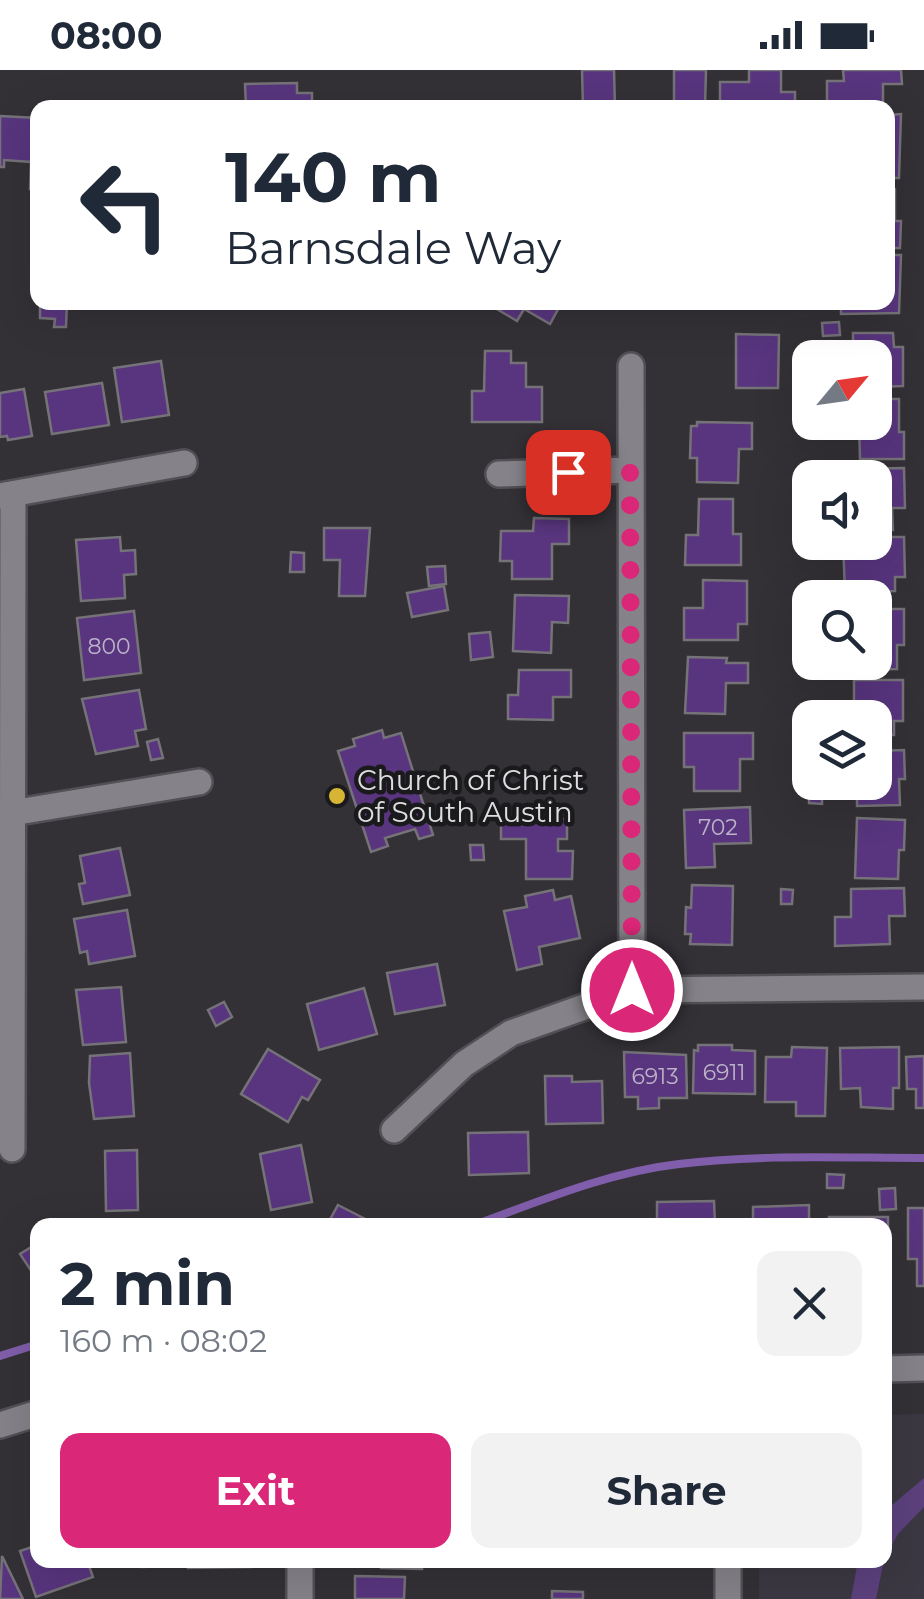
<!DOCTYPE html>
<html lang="en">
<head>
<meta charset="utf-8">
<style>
  :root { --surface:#fff; --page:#f2f2f3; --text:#1f2937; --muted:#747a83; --accent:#db2777 }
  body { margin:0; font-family:Montserrat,sans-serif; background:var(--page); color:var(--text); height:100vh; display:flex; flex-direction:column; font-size:38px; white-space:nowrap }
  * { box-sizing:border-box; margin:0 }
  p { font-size:32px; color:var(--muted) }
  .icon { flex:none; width:55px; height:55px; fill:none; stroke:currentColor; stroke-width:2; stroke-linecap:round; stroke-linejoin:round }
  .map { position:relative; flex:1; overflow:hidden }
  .drawer { position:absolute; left:30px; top:1148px; width:862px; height:350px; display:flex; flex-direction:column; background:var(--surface); border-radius:20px; box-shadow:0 10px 40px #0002 }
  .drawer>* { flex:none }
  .banner { position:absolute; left:30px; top:30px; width:865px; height:210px; border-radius:20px; box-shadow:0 10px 40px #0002; background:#fff; color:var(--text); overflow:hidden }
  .needle { width:65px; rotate:61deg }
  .buttons { position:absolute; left:792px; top:270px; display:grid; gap:20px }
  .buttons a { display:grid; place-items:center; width:100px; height:100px; border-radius:20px; background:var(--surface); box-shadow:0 10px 40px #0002; font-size:50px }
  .pin { position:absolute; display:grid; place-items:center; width:85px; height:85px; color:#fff; margin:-42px; border-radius:20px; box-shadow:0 5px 15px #0006 }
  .me { position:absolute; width:110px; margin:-55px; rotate:0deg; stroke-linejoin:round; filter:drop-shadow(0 0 8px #0008) }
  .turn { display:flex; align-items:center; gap:35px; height:210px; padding:0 30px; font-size:45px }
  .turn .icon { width:130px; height:130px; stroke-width:2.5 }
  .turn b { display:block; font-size:70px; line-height:85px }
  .round { display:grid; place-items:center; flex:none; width:105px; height:105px; border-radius:20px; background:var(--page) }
  .summary { display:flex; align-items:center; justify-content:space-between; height:170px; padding:0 30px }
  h1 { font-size:60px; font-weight:700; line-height:75px }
  .cta { display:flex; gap:20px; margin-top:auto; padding:20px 30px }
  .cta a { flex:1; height:115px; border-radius:20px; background:var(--accent); color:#fff; font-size:40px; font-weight:700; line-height:115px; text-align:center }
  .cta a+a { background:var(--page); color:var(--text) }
  .status { display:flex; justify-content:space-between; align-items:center; height:70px; padding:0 50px; background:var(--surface); direction:ltr }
  .status svg { height:28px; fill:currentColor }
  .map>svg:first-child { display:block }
</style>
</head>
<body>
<div class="status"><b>08:00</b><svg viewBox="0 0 49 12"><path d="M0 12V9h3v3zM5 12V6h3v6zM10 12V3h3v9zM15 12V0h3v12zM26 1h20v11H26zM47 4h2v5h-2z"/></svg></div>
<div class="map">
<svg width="924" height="1529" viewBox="0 0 924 1529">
  <rect width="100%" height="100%" fill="#333136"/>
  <path fill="#3c3843" d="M924,1344V1529H759V1490H885V1345Z"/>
  <g fill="#5c417d">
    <path d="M924,1408V1437L898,1464L885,1487V1441Z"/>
    <path d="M858,1490H884L876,1529H851Z"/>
  </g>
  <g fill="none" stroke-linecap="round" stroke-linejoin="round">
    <g stroke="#815eab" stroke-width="8">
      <path d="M474,1155C540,1131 609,1102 679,1094C760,1084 843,1088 924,1088"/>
      <path d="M0,1286L38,1274"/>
    </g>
  </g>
  <g fill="#58357e" stroke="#757278" stroke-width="2.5">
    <path d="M582,0H614L615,38H583Z"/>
    <path d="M674,0H706L705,38H674Z"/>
    <path d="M749,0H781V22H795V38H720V12H749Z"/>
    <path d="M843,0H901L902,14H883V38H827V11H844Z"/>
    <path d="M297,13V23H312V38H246L245,14Z"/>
    <path d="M901,44L899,108H888V45Z"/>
    <path d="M0,46L38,48V119H30L31,92L4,90V97H0Z"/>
    <path d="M888,118L895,119V151H901L900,178H888Z"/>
    <path d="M888,185H901L899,243L841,244V232H888Z"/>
    <path d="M40,232H67L66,257H54L55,249L40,248Z"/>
    <path d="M485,232H562L550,254L524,239L517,251Z"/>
    <path d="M839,252L840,265L823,266L822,253Z"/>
    <path d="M853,263H893L894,277H903V316L875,317V288H858V281H853Z"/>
    <path d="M736,264L779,265L778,318H736Z"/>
    <path d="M485,281H511V293H526V317H542V352H472V321H484Z"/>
    <path d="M161,291L169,345L122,352L114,298Z"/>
    <path d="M102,313L109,355L52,364L45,322Z"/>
    <path d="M24,319L32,366L8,370L7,366L0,367V323Z"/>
    <path d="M875,329H899V362H904V389H860L859,352H875Z"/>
    <path d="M697,352L752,353V379H739L738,413L697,412V388H690L691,356H697Z"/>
    <path d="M904,398L905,438H892L893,460H875V408H846L845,399Z"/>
    <path d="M699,429H733V464H741V495H685L686,465H698Z"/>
    <path d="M534,448L569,449V474H552V509H512V491H500L501,461H533Z"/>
    <path d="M324,458H370L365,526H339L340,490H324Z"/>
    <path d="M120,467L121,481L135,480L136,504L124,505L125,528L81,531L76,470Z"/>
    <path d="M875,467H904L905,507H895V521L845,522L843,472H875Z"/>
    <path d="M291,482L304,483V502H290Z"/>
    <path d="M445,496L446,514L429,516L427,497Z"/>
    <path d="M703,510L747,511V554H738V570H684V538H703Z"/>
    <path d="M444,516L448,540L412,547L407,523Z"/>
    <path d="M515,525L569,526L568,553L552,552L551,583L513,581Z"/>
    <path d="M875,539H904V575H897V599L857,600V592H875Z"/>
    <path d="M134,541L141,603L84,610L77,548Z"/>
    <path d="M490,562L493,587L471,590L469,564Z"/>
    <path d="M688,587L727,588L726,593H748V613H726L725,644L685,643Z"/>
    <path d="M519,600H571V627H553V650L508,649V625H518Z"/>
    <path d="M854,610H903V651H894V665H875V648H854Z"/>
    <path d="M139,620L146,659L135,661L138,676L96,684L82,629Z"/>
    <path d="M382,660L384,668L401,663L433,765L419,769L415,759L385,768L388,776L371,782L338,681L355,676L353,669Z"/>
    <path d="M684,663H753V689H740V721H694V697H684Z"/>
    <path d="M158,669L163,688L151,690L147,672Z"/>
    <path d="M904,680L905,709H899L900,735L857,736V712H875V681Z"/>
    <path d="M810,710V712H822V734L809,733Z"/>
    <path d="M750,737L751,773L714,774L715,797L686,798L684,740Z"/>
    <path d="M857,748L905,750L904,780H899L898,809L855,808Z"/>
    <path d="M526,749H567V769H558V781H573L572,809H526V769H501V752H526Z"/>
    <path d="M470,775H483L484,790H471Z"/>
    <path d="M120,778L130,825L83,834L79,814L85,813L80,786Z"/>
    <path d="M692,815L733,816L732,875L690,874L691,864H685L686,837L691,838Z"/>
    <path d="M904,818L905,846H889L890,874L835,876V847H851V819Z"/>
    <path d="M781,819L793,820L792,834H781Z"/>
    <path d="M553,820L555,830L571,826L580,868L539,877L542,894L517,900L504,841L527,837L525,826Z"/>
    <path d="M127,840L135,886L89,894L87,881L80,883L74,849Z"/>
    <path d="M437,894L445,935L395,944L387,903Z"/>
    <path d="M121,917L126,972L83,975L76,920Z"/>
    <path d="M364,918L377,964L319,980L307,934Z"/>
    <path d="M224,932L232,947L216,956L208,940Z"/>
    <path d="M698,975H732V980L755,981V1024L693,1023L694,980L698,981Z"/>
    <path d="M792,977L827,978L825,1046H796V1032H765L766,987H791Z"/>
    <path d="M899,977V1018H893V1039L861,1037L860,1018L841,1019L840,978Z"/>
    <path d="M268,979L320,1010L308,1030L302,1027L288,1052L241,1024Z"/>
    <path d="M624,982L686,985L687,1028H659V1038L638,1039V1027H625Z"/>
    <path d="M130,983L134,1046L94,1049L89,1013L90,986Z"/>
    <path d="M924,986V1038H916V1019H907L906,987Z"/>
    <path d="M545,1006H572V1012L602,1011L603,1053L546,1054Z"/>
    <path d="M528,1062L529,1103L469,1105L468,1063Z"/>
    <path d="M301,1075L312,1132L271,1140L260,1084Z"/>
    <path d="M137,1080L138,1140L106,1141L105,1081Z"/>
    <path d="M827,1104L844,1105L843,1118H827Z"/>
    <path d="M895,1118L896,1139L880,1140L879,1119Z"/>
    <path d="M714,1131L715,1155H657V1132Z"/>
    <path d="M338,1135L377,1155H327Z"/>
    <path d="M809,1135V1155H753V1137Z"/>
    <path d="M908,1138H924V1216H917V1189H908Z"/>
    <path d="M829,1147H888V1190H885V1155H829Z"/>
    <path d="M579,1151H638V1155H580Z"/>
    <path d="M38,1173V1211L20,1184Z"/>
    <path d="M38,1475V1490H87L93,1507L36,1527L20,1481Z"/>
    <path d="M2,1486L23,1529H0Z"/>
    <path d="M142,1490H170V1496L142,1497Z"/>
    <path d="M188,1490H251V1497L188,1498Z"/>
    <path d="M381,1490H423L422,1499L381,1498Z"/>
    <path d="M355,1506L405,1507L404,1529H355Z"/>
    <path d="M552,1521L583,1522V1529H552Z"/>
  </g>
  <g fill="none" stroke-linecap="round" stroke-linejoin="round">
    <defs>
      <g id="street">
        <path d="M631,296L632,920"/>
        <path d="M499,404L630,400"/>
        <path d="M0,426L184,393"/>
        <path d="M0,745L199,712"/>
        <path d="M394,1060L464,994L511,963L632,920L924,917"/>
        <path d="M12,1079L13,424"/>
        <path d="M300,1490V1529"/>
        <path d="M728,1490V1529"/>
      </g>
      <g id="secondary">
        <path d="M885,1299L924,1298"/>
        <path d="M0,1355L38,1343"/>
      </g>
    </defs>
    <use href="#street" stroke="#525054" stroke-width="30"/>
    <use href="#secondary" stroke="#525054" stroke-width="30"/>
    <use href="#street" stroke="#858389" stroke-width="25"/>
    <use href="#secondary" stroke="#858389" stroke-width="25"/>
  </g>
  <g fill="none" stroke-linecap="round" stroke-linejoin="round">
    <path stroke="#db2777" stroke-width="18" stroke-dasharray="0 32.4" d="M568,402L630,400L632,920"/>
  </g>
  <circle fill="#d6b534" stroke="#1a191c" stroke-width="4" cx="337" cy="726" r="10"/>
  <g text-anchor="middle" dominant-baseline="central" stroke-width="9" stroke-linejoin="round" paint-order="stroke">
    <g font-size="22" fill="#bcb3c8">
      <text x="109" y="576">800</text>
      <text x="718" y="757">702</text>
      <text x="724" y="1002">6911</text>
      <text x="655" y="1006">6913</text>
    </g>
    <g font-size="28" fill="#dedde0" stroke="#1a191c" text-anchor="start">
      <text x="357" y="710">Church of Christ<tspan x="357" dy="32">of South Austin</tspan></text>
    </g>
  </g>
</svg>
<div class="buttons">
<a><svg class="needle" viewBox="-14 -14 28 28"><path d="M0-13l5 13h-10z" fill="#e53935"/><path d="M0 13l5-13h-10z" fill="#747a83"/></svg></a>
<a><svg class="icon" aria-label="sound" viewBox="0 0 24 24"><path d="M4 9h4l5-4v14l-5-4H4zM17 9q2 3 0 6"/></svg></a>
<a><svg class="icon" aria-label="search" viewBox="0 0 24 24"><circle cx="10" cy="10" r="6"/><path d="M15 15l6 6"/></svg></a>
<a><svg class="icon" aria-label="layers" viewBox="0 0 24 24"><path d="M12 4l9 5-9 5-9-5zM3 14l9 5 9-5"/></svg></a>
</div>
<div class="pin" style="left:568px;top:402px;background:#d93025"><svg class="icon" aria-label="arrive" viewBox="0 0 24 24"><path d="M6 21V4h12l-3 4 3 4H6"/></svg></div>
<svg class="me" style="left:632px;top:920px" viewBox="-20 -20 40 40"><circle r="17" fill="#db2777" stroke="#fff" stroke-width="3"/><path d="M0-11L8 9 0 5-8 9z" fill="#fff"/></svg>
<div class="banner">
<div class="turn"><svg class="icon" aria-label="left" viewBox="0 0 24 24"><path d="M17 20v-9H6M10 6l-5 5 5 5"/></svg><div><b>140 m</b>Barnsdale Way</div></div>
</div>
<section class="drawer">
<div class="summary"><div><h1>2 min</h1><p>160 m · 08:02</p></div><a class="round"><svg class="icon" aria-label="close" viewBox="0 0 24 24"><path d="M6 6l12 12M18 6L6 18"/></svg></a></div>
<div class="cta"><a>Exit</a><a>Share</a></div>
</section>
</div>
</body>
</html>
